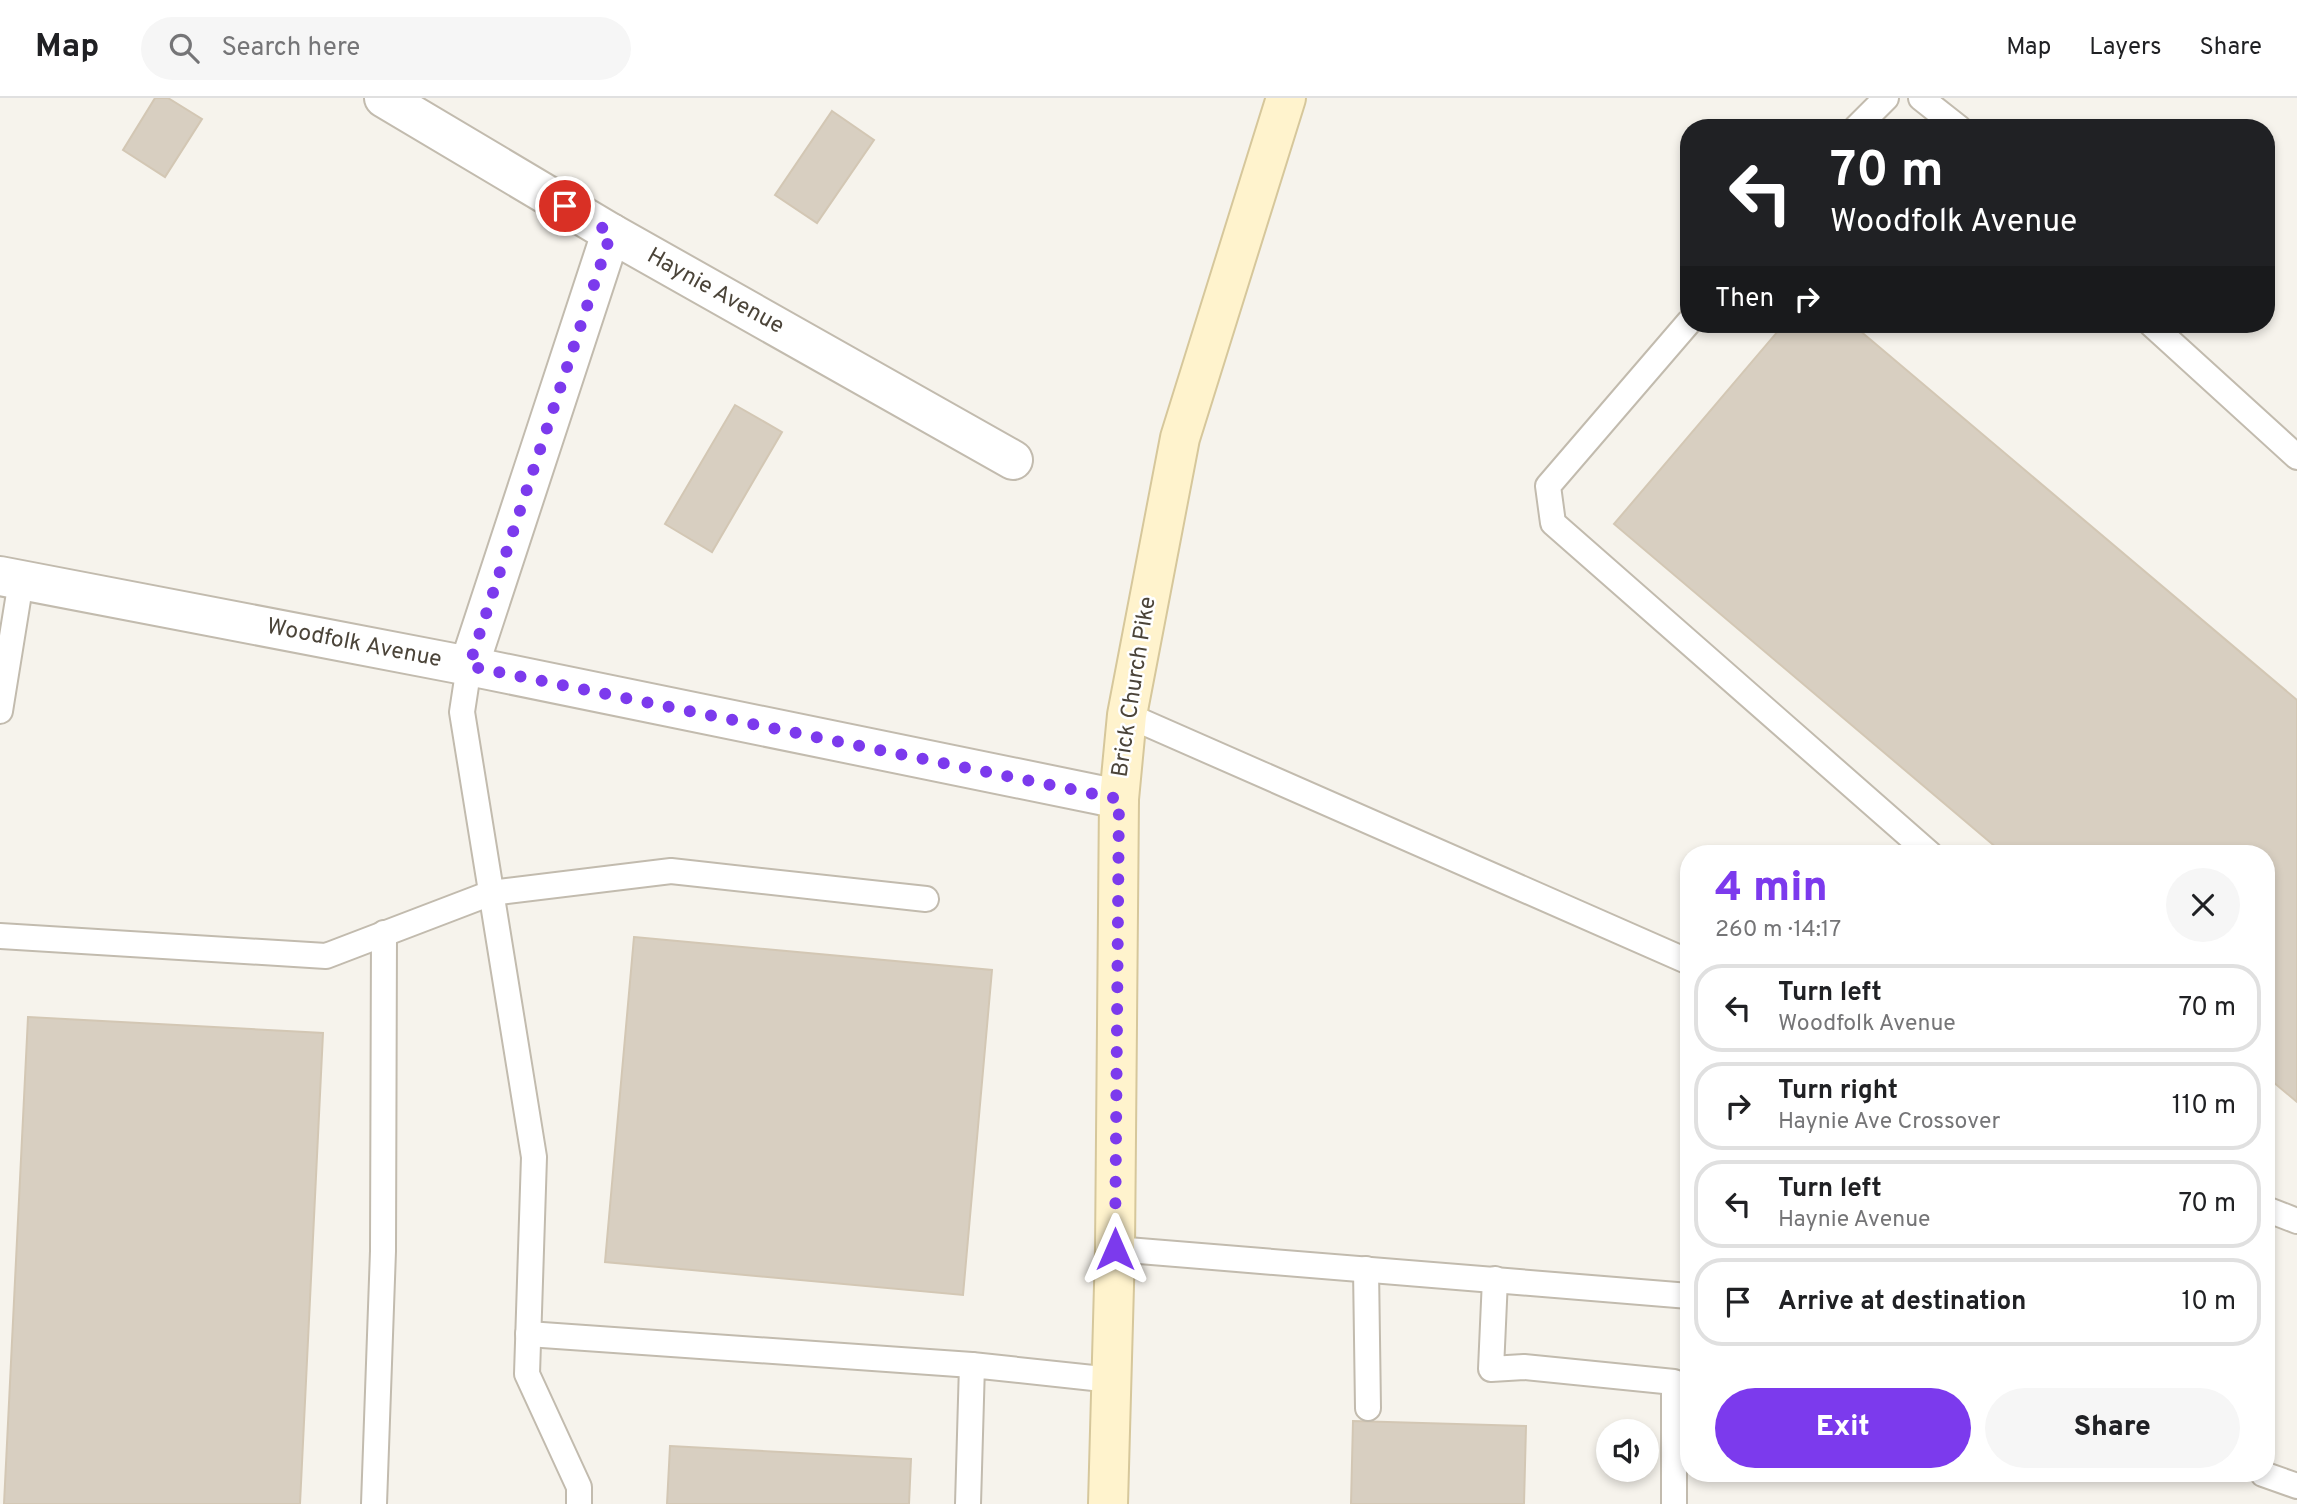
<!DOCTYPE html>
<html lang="en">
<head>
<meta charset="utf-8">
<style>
  :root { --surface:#fff; --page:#f6f6f6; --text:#202124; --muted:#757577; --line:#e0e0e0; --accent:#7c3aed }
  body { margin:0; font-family:Overpass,sans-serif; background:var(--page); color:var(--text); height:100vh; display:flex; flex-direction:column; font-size:26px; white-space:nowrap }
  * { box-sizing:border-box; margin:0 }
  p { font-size:23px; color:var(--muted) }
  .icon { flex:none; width:38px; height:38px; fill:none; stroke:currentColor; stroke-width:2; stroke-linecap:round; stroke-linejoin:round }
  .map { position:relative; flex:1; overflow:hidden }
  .panel { position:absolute; left:1680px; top:747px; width:595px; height:637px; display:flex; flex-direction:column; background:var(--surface); border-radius:28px; box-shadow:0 4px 10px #0003 }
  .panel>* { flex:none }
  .top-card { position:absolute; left:1680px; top:21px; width:595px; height:214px; border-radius:28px; box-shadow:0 4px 10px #0003; background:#202124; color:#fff; overflow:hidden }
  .controls { position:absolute; left:1596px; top:1321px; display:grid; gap:14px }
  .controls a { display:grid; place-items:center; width:63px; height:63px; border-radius:50%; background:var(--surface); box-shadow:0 4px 10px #0003; font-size:35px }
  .pin { position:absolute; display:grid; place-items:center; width:60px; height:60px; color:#fff; margin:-30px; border:4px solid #fff; border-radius:50%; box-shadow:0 2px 7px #0007 }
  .me { position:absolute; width:77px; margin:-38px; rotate:0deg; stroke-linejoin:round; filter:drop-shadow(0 0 5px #0008) }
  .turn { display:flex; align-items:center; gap:24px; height:147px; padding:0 35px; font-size:32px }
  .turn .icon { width:91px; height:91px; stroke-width:2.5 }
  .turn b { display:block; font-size:49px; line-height:60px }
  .then { display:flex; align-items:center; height:66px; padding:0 35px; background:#0003; gap:14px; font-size:26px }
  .round { display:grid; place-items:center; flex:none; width:74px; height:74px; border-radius:37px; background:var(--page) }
  .summary { display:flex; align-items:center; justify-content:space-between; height:119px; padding:0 35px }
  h1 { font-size:42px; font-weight:800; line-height:52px; color:var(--accent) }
  .action { display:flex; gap:14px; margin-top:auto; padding:14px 35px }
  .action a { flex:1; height:80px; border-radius:42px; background:var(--accent); color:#fff; font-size:28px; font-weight:800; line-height:80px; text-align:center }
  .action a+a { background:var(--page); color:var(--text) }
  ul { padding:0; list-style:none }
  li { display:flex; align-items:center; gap:21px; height:88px; margin:0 14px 10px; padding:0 21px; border:4px solid var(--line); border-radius:28px }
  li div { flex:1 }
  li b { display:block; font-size:26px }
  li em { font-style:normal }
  header { display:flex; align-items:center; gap:42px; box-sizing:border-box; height:98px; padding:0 35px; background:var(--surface); border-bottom:2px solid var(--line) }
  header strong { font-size:33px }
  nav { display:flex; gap:38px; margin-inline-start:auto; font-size:24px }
  .search { width:490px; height:63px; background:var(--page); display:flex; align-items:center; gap:18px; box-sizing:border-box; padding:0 24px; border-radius:38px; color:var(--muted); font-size:26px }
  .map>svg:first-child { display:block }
</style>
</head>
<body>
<header>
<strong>Map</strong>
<div class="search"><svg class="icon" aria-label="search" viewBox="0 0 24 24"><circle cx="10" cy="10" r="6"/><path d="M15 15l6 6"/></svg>Search here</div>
<nav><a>Map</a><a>Layers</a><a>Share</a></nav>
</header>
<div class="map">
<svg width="2297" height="1406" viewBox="0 0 2297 1406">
  <rect width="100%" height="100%" fill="#f6f3ec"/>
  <g fill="#d8cfc1" stroke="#d3c7b4" stroke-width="2">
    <path d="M155,0H168L202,21L165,79L123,52Z"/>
    <path d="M832,13L874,42L817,125L775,97Z"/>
    <path d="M1784,226H1852L2297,602V1004L2266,978V756H2004L1614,426Z"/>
    <path d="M735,307L782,334L712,454L665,426Z"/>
    <path d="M634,839L992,872L963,1197L605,1164Z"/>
    <path d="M28,919L323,935L300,1406H4Z"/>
    <path d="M1353,1323L1526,1328L1524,1406H1351Z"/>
    <path d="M670,1348L911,1361L909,1406H667Z"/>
  </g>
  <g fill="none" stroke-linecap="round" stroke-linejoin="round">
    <defs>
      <g id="lane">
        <path d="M1921,0L1959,30"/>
        <path d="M1856,30L1886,0"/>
        <path d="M1689,224L1548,388L1553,425L1930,756"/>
        <path d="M2151,226L2297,359"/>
        <path d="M469,568L462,614L534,1059L527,1276L579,1389V1406"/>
        <path d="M0,613L21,483"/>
        <path d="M1127,617L1689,864"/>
        <path d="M0,838L326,858L491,795L671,773L926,801"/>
        <path d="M2266,1111L2297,1123"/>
        <path d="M1115,1151L1689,1198"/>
        <path d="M1366,1171L1368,1310"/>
        <path d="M1495,1181L1491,1271L1524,1269L1674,1284V1406"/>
        <path d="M528,1236L972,1267"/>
        <path d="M2263,1376L2297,1388"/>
        <path d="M374,1406L383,1153L384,835"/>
        <path d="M968,1406L972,1267L1112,1282"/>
      </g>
      <g id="street">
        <path d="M384,0L611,135L1013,362"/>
        <path d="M0,478L469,568L1119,701"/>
        <path d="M469,568L611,135"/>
      </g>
      <path id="secondary" d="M1108,1406L1115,1151L1119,701L1127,617L1180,340L1286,0"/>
    </defs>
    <use href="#lane" stroke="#c2bbae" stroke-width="28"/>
    <use href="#street" stroke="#c2bbae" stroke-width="42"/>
    <use href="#secondary" stroke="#d6c79b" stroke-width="42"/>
    <use href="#lane" stroke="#fff" stroke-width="24"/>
    <use href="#street" stroke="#fff" stroke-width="38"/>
    <use href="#secondary" stroke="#fff3cd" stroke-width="38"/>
  </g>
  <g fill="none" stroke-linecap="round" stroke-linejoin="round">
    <path stroke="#7c3aed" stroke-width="12" stroke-dasharray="0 21.6" d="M565,108L611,135L469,568L1119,701L1115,1151"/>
  </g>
  <g text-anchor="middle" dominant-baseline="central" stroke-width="5" stroke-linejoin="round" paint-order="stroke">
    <g font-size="23" fill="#4b4439" stroke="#fff">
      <text transform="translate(715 194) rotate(29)">Haynie Avenue</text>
      <text transform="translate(354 546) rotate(11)">Woodfolk Avenue</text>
      <text transform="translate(1135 589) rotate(-81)">Brick Church Pike</text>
    </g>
  </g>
</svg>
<div class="controls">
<a><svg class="icon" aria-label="sound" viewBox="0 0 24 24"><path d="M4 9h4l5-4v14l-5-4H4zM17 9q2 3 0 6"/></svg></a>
</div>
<div class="pin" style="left:565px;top:108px;background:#d93025"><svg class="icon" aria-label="arrive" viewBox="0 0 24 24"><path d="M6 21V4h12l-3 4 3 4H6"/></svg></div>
<svg class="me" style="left:1115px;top:1151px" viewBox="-20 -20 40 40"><path d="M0-17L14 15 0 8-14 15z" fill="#7c3aed" stroke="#fff" stroke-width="4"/></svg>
<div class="top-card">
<div class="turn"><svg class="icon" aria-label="left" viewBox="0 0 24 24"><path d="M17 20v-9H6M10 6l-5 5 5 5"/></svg><div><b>70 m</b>Woodfolk Avenue</div></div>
<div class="then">Then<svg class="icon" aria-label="right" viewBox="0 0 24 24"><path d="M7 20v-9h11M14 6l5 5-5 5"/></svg></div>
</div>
<section class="panel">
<div class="summary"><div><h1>4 min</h1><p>260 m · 14:17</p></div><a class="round"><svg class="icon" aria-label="close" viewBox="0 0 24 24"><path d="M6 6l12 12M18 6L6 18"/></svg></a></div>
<ul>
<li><svg class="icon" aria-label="left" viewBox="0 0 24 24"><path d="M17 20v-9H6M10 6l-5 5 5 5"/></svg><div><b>Turn left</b><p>Woodfolk Avenue</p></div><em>70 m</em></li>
<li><svg class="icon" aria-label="right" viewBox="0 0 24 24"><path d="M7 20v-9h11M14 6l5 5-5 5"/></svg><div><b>Turn right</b><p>Haynie Ave Crossover</p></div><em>110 m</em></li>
<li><svg class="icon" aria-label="left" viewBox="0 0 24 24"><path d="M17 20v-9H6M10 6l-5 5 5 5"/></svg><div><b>Turn left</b><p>Haynie Avenue</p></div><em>70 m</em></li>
<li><svg class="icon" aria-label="arrive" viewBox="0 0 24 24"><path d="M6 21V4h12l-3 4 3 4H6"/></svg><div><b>Arrive at destination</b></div><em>10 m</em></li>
</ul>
<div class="action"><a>Exit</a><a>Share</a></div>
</section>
</div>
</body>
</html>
